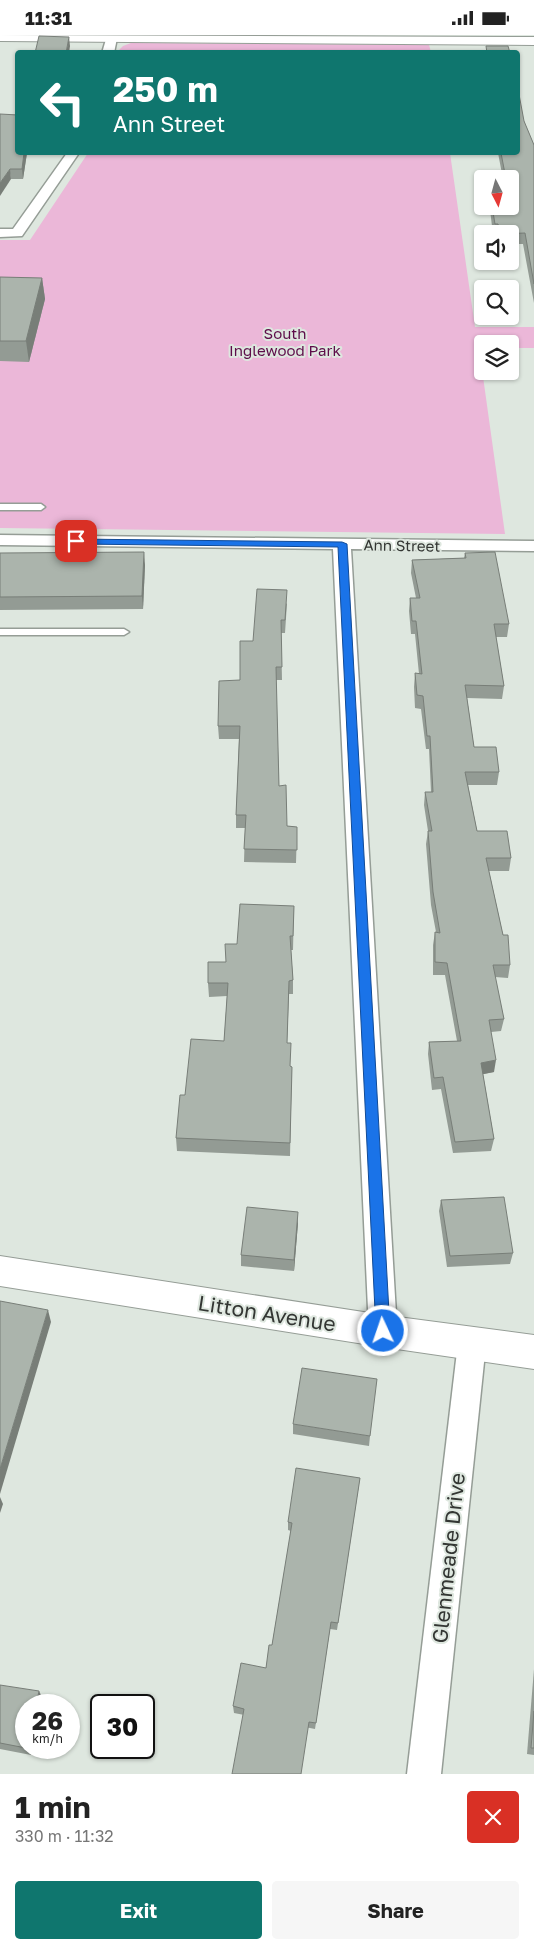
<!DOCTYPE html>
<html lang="en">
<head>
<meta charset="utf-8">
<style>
  :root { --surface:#fff; --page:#f6f6f6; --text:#222; --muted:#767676; --accent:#0f766e }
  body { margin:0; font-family:"Golos Text",sans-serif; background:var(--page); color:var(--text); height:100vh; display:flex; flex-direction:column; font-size:19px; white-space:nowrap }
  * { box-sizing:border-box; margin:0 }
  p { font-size:16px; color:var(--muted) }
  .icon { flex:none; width:28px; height:28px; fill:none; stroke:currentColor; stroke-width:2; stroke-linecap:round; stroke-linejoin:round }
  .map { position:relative; height:1739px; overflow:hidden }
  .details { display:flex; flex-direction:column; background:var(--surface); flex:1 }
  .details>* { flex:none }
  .top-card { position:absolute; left:15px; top:15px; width:505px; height:105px; border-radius:5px; box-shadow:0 1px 4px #0004; background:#0f766e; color:#fff; overflow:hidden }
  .needle { width:32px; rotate:174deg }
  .tools { position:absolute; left:474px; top:135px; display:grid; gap:10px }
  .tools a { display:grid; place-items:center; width:45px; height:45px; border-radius:5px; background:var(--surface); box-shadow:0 1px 4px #0004; font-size:25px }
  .speed { position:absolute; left:15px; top:1659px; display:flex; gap:10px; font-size:25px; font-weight:700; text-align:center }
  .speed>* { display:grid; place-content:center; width:65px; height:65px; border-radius:50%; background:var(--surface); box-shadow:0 1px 4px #0004; line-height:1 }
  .speed small { font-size:12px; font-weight:400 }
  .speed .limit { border:2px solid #111; border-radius:8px; background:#fff; color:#111 }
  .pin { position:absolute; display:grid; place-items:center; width:42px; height:42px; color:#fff; margin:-21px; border-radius:10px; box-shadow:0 2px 8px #0006 }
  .me { position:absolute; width:55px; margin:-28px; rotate:357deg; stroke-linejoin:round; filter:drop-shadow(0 0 4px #0008) }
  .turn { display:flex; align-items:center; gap:18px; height:105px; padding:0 15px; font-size:22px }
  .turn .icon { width:65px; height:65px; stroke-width:2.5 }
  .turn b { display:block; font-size:35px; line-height:42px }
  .round { display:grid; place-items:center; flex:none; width:52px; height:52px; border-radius:5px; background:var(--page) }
  .summary { display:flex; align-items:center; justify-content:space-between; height:85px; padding:0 15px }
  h1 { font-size:30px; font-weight:700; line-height:38px }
  .action { display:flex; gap:10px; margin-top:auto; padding:10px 15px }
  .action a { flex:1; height:58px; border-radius:5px; background:var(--accent); color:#fff; font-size:20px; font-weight:700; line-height:58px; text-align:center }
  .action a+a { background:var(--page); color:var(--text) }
  .status { display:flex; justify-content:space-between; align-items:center; height:35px; padding:0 25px; background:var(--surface); direction:ltr }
  .status svg { height:14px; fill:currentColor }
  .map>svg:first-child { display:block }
</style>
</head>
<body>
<div class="status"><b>11:31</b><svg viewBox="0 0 49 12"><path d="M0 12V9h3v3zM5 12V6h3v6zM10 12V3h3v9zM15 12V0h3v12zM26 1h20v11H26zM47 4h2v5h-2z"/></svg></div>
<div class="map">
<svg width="534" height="1739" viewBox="0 0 534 1739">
  <rect width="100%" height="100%" fill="#dee7df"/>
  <g fill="#ebb7d8">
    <path d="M131,8L429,10L431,17H117L123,11Z"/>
    <path d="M88,118H450L475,292H534V313H510V309H482V313H479L505,499L0,493V205H30Z"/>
  </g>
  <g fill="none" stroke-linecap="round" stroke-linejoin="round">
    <defs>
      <g id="service">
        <path d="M0,469H41L45,472L41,475H0Z"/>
        <path d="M0,594H124L129,597L124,600H0Z"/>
      </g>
      <g id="minor">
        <path d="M107,1H115L117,3L114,18H102Z"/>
        <path d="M67,118H79L22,201L0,202V194H13Z"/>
        <path d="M0,500L534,506V516L351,514L397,1296L393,1305L383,1309L373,1305L369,1296L333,514L0,510Z"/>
        <path d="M472,1294L482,1298L486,1308L441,1739H407L458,1308L462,1298Z"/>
      </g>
      <g id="tertiary">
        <path d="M0,0L534,2V10L0,6Z"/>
        <path d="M0,1221L383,1280L534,1300V1334L383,1312L0,1251Z"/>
      </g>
    </defs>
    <use href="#service" stroke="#959d96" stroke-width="3"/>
    <use href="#minor" stroke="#959d96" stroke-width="3"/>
    <use href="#tertiary" stroke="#959d96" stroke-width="2"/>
    <use href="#service" fill="#fff" fill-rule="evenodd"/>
    <use href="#minor" fill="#fff" fill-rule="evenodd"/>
    <use href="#tertiary" fill="#fff" fill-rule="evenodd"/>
  </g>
  <g fill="#939b94">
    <path d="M0,79L18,118H27L23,144H11Z"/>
    <path d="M524,86L534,110V268L523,209H510V199H493L490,175V171H510V144H503L498,118H518Z"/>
    <path d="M0,242L42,243L45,264L29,327L0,326Z"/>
    <path d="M0,518L145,530L143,574L0,575Z"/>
    <path d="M465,518L509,589L507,602H496L504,651L502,664L467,663L474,712L499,737L497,750H468L477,796L511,823L509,836H489L503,900L510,930L508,943L495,942L504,984L501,996L491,997L494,1037L483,1039L494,1104L491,1116L453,1118L441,1054L432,1055L428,1019L429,1007L457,1006L445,940H433V910L435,897H436L431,870L426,809L428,796L424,770L425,757H431L429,714H426L421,674L415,673L414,652L415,638L419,639L415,599H411L409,576L410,563H416L411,538L412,525L464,523Z"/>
    <path d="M287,568L285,598H281L282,645H276L279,751L287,791L297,792L296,828L244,827L245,793H236V780L239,704H219L218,691L240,645L253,606Z"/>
    <path d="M294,871L293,915H291L293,945V959H289L287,1008L290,1031L292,1032L290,1121L177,1116L176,1103L185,1060L224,1006L227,961L209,962L208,948L226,927L237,909Z"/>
    <path d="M441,1165L513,1218L510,1229L447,1232L439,1176Z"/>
    <path d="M298,1188L294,1236L241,1231V1220Z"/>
    <path d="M293,1389L370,1401L369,1411L293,1399Z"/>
    <path d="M360,1443L337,1595L330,1594L315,1694L234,1678L233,1671L266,1633L272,1610L291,1496L288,1495V1487Z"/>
    <path d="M534,1634V1720L527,1719Z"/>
    <path d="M0,1650L43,1664L42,1670H26L31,1720L0,1714Z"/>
  </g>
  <g fill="#787e78">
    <path d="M69,2L70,11L69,18H66Z"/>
    <path d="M24,118H27L23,144L22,134Z"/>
    <path d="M10,134L11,144L0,161V148Z"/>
    <path d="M42,243L45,264L29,327L26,306Z"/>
    <path d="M144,517L145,530L143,574L142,561Z"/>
    <path d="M496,1025L494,1037L479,1040L481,1028Z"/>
    <path d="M298,1177V1188L294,1236V1225Z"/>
    <path d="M48,1275L51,1287L0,1459V1434Z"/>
    <path d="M0,1462L3,1469L0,1478Z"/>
    <path d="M39,1656L43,1664L42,1670H36Z"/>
    <path d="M32,1712L31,1720L26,1713Z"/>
  </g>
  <g fill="#abb4ac" stroke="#787e78">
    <path d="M39,1L69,2L66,18H35Z"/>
    <path d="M486,11H508L510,18H487Z"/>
    <path d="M518,54L524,86L534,110V249L525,198L500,199L498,189H495L492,171H510V144H506L501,118H518Z"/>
    <path d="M0,79L18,80V118H24L22,134H10L0,148Z"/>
    <path d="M0,242L42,243L26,306H0Z"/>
    <path d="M144,517L142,561L0,562V518Z"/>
    <path d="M495,517L509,589H494L504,651L465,650L474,712H496L499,737H465L477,796H507L511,823H486L503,900H508L510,930H493L504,984L489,985L496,1025L481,1028L494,1104L455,1107L443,1042L434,1043L429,1007L461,1006L447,928L435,927V897L440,898L433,857L428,796H432L425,757H433L430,701H427L423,661L417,660L415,638L422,639L416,586H412L410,563H420L412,525L466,523L465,518Z"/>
    <path d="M257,554L287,555L285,585H281L282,632H276L279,751L286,750L287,791L297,792V815L244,814L246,780H236L240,691H218L219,646L240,645V606H253Z"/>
    <path d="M240,869L294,871L293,901H290L293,945L289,946L287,1008H291L290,1031L292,1032L290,1108L176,1103L180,1060H185L191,1004L224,1006L228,948H208V927H226L225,909H237Z"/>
    <path d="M504,1162L513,1218L450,1221L441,1165Z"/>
    <path d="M247,1172L298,1177L294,1225L241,1220Z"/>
    <path d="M0,1266L48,1275L0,1434Z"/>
    <path d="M302,1333L377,1344L370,1401L293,1389Z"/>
    <path d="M296,1433L360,1443L338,1588L331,1587L316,1688L309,1687L301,1739H232L244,1674L233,1671L241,1628L266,1633L269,1610H272L292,1488L288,1487Z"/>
    <path d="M0,1650L39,1656L36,1670H26V1713L0,1708Z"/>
    <path d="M534,1676V1713H531Z"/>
  </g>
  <path fill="#1a73e8" stroke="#114b97" d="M73,504L342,507L347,509L390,1296L388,1301L383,1303L378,1301L376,1296L338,512L76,509L73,508Z"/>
  <g text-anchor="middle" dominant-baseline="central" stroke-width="4" stroke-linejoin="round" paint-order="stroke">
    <g font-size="15" fill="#5e0d4a" stroke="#dee7df">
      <text x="285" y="298">South<tspan x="285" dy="17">Inglewood Park</tspan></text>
    </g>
    <g font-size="15" fill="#333633" stroke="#dee7df">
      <text transform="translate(402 510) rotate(1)">Ann Street</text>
    </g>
    <g font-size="21" fill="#333633" stroke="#dee7df">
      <text transform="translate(267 1278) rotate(9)">Litton Avenue</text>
      <text transform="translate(448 1523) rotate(-84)">Glenmeade Drive</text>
    </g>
  </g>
</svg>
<div class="tools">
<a><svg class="needle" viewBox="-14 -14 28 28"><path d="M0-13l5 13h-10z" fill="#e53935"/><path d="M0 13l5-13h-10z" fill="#767676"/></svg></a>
<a><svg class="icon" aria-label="sound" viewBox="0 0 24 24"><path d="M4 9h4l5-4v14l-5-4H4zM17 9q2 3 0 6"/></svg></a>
<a><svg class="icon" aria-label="search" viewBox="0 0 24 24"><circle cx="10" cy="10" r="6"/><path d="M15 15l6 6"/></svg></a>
<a><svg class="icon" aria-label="layers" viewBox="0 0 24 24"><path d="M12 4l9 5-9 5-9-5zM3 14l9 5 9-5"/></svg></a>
</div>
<div class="speed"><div>26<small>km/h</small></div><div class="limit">30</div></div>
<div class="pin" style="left:76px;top:506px;background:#d93025"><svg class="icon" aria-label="arrive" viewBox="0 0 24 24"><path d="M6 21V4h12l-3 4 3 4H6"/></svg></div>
<svg class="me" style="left:383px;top:1296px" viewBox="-20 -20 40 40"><circle r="17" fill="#1a73e8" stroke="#fff" stroke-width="3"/><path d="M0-11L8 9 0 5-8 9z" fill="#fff"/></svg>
<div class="top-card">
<div class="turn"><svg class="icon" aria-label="left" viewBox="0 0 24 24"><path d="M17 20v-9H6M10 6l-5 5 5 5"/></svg><div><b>250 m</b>Ann Street</div></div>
</div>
</div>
<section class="details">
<div class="summary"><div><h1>1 min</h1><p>330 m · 11:32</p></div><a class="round" style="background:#d93025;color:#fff"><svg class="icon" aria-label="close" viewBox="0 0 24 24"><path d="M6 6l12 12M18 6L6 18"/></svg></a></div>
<div class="action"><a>Exit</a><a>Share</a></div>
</section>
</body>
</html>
